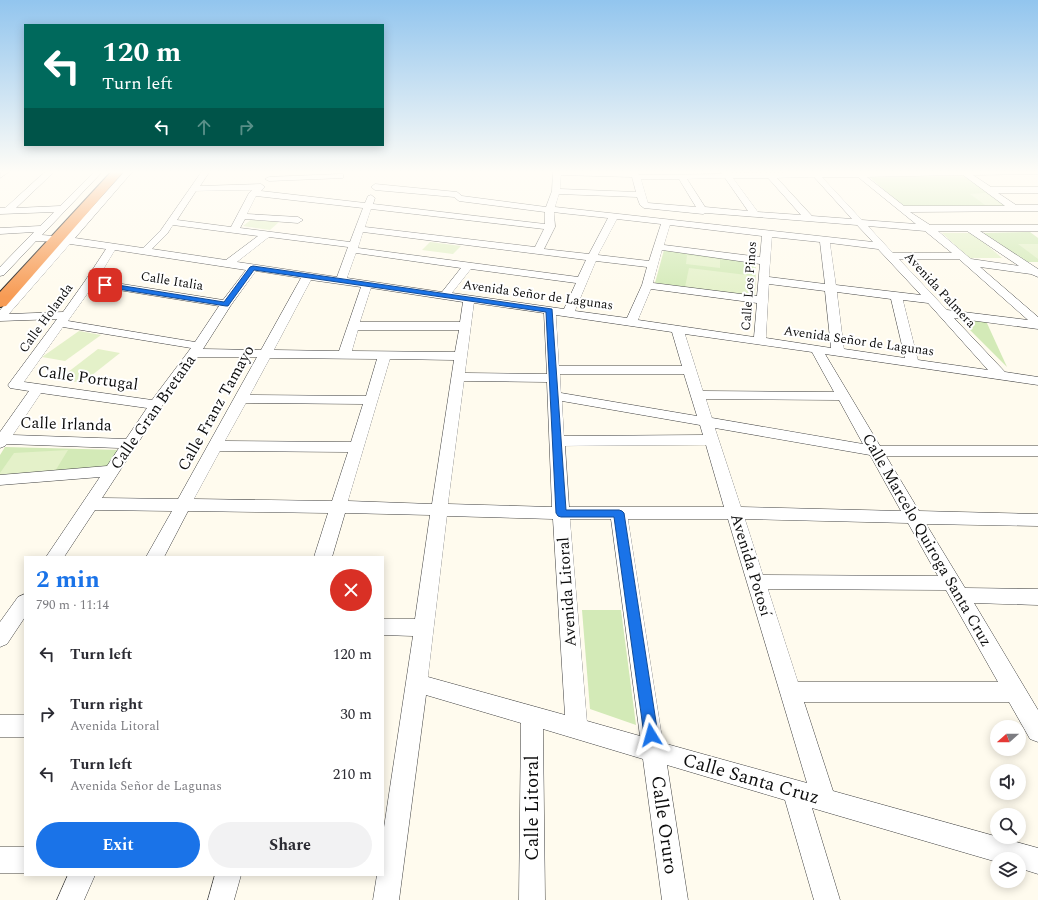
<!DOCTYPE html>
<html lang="en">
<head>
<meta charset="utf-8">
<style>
  :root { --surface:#fff; --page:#f2f2f3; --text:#2b2b33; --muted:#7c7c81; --accent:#1a73e8 }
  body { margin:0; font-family:Spectral,serif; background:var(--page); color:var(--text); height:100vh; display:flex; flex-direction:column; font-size:15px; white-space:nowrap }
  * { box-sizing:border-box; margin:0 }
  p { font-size:13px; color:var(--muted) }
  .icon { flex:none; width:22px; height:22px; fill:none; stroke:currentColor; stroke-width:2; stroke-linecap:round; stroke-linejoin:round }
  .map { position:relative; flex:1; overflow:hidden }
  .sheet { position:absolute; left:24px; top:556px; width:360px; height:320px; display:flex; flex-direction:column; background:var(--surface); border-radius:0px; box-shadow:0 2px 10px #0003 }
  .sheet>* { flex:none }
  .guide { position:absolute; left:24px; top:24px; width:360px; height:122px; border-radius:0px; box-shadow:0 2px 10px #0003; background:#00695c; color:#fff; overflow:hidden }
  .needle { width:26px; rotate:249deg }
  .buttons { position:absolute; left:990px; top:720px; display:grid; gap:8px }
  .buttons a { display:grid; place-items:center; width:36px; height:36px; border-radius:50%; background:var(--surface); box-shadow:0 2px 10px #0003; font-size:20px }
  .pin { position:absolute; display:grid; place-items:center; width:34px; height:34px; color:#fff; margin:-17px; border-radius:8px; box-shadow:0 2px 6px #0006 }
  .me { position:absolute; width:44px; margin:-22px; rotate:352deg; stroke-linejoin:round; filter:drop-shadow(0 0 3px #0008) }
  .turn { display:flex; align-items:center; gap:14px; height:84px; padding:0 12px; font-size:18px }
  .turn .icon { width:52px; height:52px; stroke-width:2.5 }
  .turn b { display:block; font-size:28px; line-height:34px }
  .lanes { display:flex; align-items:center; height:38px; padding:0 12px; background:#0003; justify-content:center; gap:20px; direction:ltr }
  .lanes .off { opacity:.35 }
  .round { display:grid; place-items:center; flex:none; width:42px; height:42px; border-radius:21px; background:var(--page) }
  .overview { display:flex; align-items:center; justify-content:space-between; height:68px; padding:0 12px }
  h1 { font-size:24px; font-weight:700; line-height:30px; color:var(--accent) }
  .cta { display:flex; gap:8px; margin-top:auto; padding:8px 12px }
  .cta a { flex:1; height:46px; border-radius:24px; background:var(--accent); color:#fff; font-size:16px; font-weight:700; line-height:46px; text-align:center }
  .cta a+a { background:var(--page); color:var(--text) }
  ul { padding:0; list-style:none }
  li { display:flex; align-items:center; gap:12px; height:60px; padding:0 12px }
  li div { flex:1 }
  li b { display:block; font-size:15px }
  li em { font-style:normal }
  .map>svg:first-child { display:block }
</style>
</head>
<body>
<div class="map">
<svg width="1038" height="900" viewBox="0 0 1038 900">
  <rect width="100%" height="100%" fill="#fffbee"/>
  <g fill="#d3eab7">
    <path d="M867,175H965L1010,206L905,208Z"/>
    <path d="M1030,232L1038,238V262H1026L982,233Z"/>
    <path d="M664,250L756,261L755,296L655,283Z"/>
    <path d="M958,318L986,321L1007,367Z"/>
    <path d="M5,447L121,450L107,469L0,478V455Z"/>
    <path d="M582,610H621L636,725L590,709Z"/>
  </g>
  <g fill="#e4f1c9">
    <path d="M986,193L1002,205H985L970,194Z"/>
    <path d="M252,219L279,222L270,230L243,226Z"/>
    <path d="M942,233H973L1002,258H969Z"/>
    <path d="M430,242L461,246L453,254L422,250Z"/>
    <path d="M1018,244H1038V259Z"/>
    <path d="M687,255L720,259V268L686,264Z"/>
    <path d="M689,268L755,276V296L685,287Z"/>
    <path d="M79,331L101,335L65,361L42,357Z"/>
    <path d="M98,349L120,353L82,383L59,379Z"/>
    <path d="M68,450L54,473L0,476V473L14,453Z"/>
  </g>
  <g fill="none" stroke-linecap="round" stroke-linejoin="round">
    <defs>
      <g id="minor">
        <path d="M1,171H10L0,178Z"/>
        <path d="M46,171H55L16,208L60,206L95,171H103L42,235L65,237L125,171H133L75,238L143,248L161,230L202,171H210L200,186L261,184L265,187L261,191L365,203L368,196L371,195L375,198L373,204L545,224V212L459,201L454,197L375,190L371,187L375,184L457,192L462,196L546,207L552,191L553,171L630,172V171H638L639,175L722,174L720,171H728L730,173L854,171H1038V174L973,175L991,187H1038V193H998L1016,205H1038V211L910,212L930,225H1038V231H980L1038,269V277L1031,274L980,267L1038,317V329L954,318L1005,372L1038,377V385L825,354L880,446H1038V456H886L919,511L1038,514V526L926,524L965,588L1038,589V605L974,603L1038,710V742L1030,739L1009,702H804L833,791L1038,848V874L1019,868V859H997V862L812,808L840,900H814L785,800L667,765L688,900H662L643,759L543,729L545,900H519L521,723L426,695L399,900H373L377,875H383V834L413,636L383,635V619H415L430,515L345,513L332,557H314L328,513L188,511L164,557H146L172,511L95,510L64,557H46L100,477L0,485V475L107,466L119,448L7,444L5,446L0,448V432L29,391L10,388L8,385L57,319L0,321V310L61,242L36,241L4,275L0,276V267L34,232L0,234V228L40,226L54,212L0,214V208H5ZM561,175L632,177L636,192L560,189ZM963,175L1005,206H904L867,177ZM814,177L852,219L812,216L777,178ZM822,177H858L916,224L862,220ZM725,178L748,211L705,207L687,179ZM733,178H768L801,215L758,212ZM641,179H679L696,207L648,203ZM252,190L249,193L231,227L177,220L196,191ZM559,194L637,197L640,205L644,208L703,214L706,213L857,225L873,242L555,207ZM256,196L363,208L350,242L240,228L245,219L298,223L303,220L298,217L247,214ZM371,209L544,229L535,247L365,227ZM554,212L561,213L608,218L589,254L544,249L555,227ZM617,219L661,224L649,261L598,255ZM173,225L258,236L226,260L152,249L167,234ZM670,225L762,236L760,257L664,245ZM868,226L925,231L952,253H893ZM938,231H967L1019,266L971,259ZM363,232L586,260L578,277L358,248ZM269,237L348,247L337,277L237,262ZM772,237L820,242L825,284L769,277ZM830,243L878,249L921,295L836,285ZM70,244L106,249L85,281L63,312L9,314ZM115,250L246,270L223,300L97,280ZM662,250L760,264L757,296L653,283ZM356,253L461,268L442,292L347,278ZM899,259H959L1028,320L947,310ZM596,261L647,267L642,285L627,318L575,311ZM471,269L576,283L564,309L452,293ZM256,271L301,278L261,350L203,349L231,305ZM311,280L361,287L339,351L274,350ZM769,284L825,291L831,348L766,338ZM93,286L219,306L195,342L68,321ZM371,288L463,302L460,322H360ZM651,289L757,303L754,337L638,320ZM837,292L891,299L905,358L844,349ZM903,300L928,303L988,370L918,360ZM474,303L544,313L547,374L465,373ZM556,315L672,332L682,366H559ZM63,327L191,348L152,400L24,382ZM358,330H459L455,352L352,351ZM685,334L812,352L834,392L703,391ZM198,357H257L178,499L102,498L162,406ZM270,358L377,359L366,396L250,395ZM390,359L454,360L432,504L348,501ZM560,374H684L697,416L561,393ZM464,381L547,382L552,507L448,504ZM41,393L147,408L126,439L13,435ZM706,399L839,400L863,444L712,418ZM562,401L700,425L703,435L564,436ZM246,403L363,404L351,442L225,441ZM715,428L870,455L901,511L741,507ZM706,445L724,507H569L565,446ZM220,451L348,452L332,501L194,499ZM447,516L553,519L565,715L428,677ZM570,519H611L640,736L587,721ZM628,519H728L807,783L663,743ZM745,519L908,523L938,576L763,575ZM768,589L946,590L998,682H798Z"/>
        <path d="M340,174H343V178L269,181L265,179L269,177Z"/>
        <path d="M25,594V617L7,644L0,647V622L18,597Z"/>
        <rect x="0" y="715" width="25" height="22"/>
        <rect x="0" y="847" width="25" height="26"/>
        <path d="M68,875H95L84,900H57Z"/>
        <path d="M215,875H241L234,900H208Z"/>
      </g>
      <path id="highway" d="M112,171H124L6,306L0,307V292Z"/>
    </defs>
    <use href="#minor" stroke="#414141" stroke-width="1"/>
    <use href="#highway" stroke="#1f1f1f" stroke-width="2"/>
    <use href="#minor" fill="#fff" fill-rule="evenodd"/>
    <use href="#highway" fill="#f79b54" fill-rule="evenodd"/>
  </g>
  <linearGradient id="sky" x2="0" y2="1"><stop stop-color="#92c5ee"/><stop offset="0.58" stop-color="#fffdf7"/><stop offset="1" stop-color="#fffdf7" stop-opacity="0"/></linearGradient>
  <rect width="1038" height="297" fill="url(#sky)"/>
  <path fill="#1a73e8" stroke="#114b97" d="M253,266L552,309L566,510H619L622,511L624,513L658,735L656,740L651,742L646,740L644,735L614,517H561L558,516L556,513L546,312L254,270L228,306H226L105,287L102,285L105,283L224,302L250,267Z"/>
  <g text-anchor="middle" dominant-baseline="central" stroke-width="4" stroke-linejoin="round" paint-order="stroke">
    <g font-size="13" fill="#0e0e0e" stroke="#fff">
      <text transform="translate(172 281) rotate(9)">Calle Italia</text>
      <text transform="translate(749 286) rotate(-86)">Calle Los Pinos</text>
      <text transform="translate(940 290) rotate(47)">Avenida Palmera</text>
      <text transform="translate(538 295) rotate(8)">Avenida Señor de Lagunas</text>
      <text transform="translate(46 318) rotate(-54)">Calle Holanda</text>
      <text transform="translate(859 341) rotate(8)">Avenida Señor de Lagunas</text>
    </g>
    <g font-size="16" fill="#0e0e0e" stroke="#fff">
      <text transform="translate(88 378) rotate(8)">Calle Portugal</text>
      <text transform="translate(216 408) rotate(-61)">Calle Franz Tamayo</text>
      <text transform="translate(153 412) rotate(-55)">Calle Gran Bretaña</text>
      <text transform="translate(66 424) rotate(2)">Calle Irlanda</text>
      <text transform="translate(927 540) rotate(60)">Calle Marcelo Quiroga Santa Cruz</text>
      <text transform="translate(751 565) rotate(73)">Avenida Potosí</text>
      <text transform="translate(567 592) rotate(-94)">Avenida Litoral</text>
    </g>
    <g font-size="19" fill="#0e0e0e" stroke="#fff">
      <text transform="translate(751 779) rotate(16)">Calle Santa Cruz</text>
      <text transform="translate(532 808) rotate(-90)">Calle Litoral</text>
      <text transform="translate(664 825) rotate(82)">Calle Oruro</text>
    </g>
  </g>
</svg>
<div class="buttons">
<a><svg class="needle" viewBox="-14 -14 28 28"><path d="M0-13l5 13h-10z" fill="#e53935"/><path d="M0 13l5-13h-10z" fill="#7c7c81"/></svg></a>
<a><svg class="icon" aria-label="sound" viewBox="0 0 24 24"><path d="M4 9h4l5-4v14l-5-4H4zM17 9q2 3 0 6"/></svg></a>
<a><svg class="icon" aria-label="search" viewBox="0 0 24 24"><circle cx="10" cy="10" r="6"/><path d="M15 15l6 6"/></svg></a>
<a><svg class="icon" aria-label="layers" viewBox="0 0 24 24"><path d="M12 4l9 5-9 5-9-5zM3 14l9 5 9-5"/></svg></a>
</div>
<div class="pin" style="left:105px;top:285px;background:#d93025"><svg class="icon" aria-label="arrive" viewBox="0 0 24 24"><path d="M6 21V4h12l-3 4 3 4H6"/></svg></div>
<svg class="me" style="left:651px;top:735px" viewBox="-20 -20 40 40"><path d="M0-17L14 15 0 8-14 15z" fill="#1a73e8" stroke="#fff" stroke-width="4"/></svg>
<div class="guide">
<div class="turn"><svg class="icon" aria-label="left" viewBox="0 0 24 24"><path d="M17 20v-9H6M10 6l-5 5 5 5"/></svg><div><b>120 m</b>Turn left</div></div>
<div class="lanes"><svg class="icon" aria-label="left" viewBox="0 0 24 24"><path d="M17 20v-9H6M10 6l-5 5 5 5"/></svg><svg class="icon off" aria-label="ahead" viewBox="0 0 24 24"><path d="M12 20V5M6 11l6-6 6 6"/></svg><svg class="icon off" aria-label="right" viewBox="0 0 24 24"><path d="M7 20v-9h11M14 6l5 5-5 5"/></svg></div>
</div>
<section class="sheet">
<div class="overview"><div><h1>2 min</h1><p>790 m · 11:14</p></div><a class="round" style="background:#d93025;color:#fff"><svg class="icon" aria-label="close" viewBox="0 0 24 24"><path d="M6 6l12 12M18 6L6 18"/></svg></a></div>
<ul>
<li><svg class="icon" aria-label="left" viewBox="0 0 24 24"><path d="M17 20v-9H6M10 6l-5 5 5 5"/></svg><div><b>Turn left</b></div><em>120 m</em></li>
<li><svg class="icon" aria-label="right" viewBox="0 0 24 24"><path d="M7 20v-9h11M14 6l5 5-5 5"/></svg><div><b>Turn right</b><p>Avenida Litoral</p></div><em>30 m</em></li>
<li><svg class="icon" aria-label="left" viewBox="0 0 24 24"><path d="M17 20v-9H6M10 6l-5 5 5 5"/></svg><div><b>Turn left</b><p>Avenida Señor de Lagunas</p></div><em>210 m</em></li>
</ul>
<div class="cta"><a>Exit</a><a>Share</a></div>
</section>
</div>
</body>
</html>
